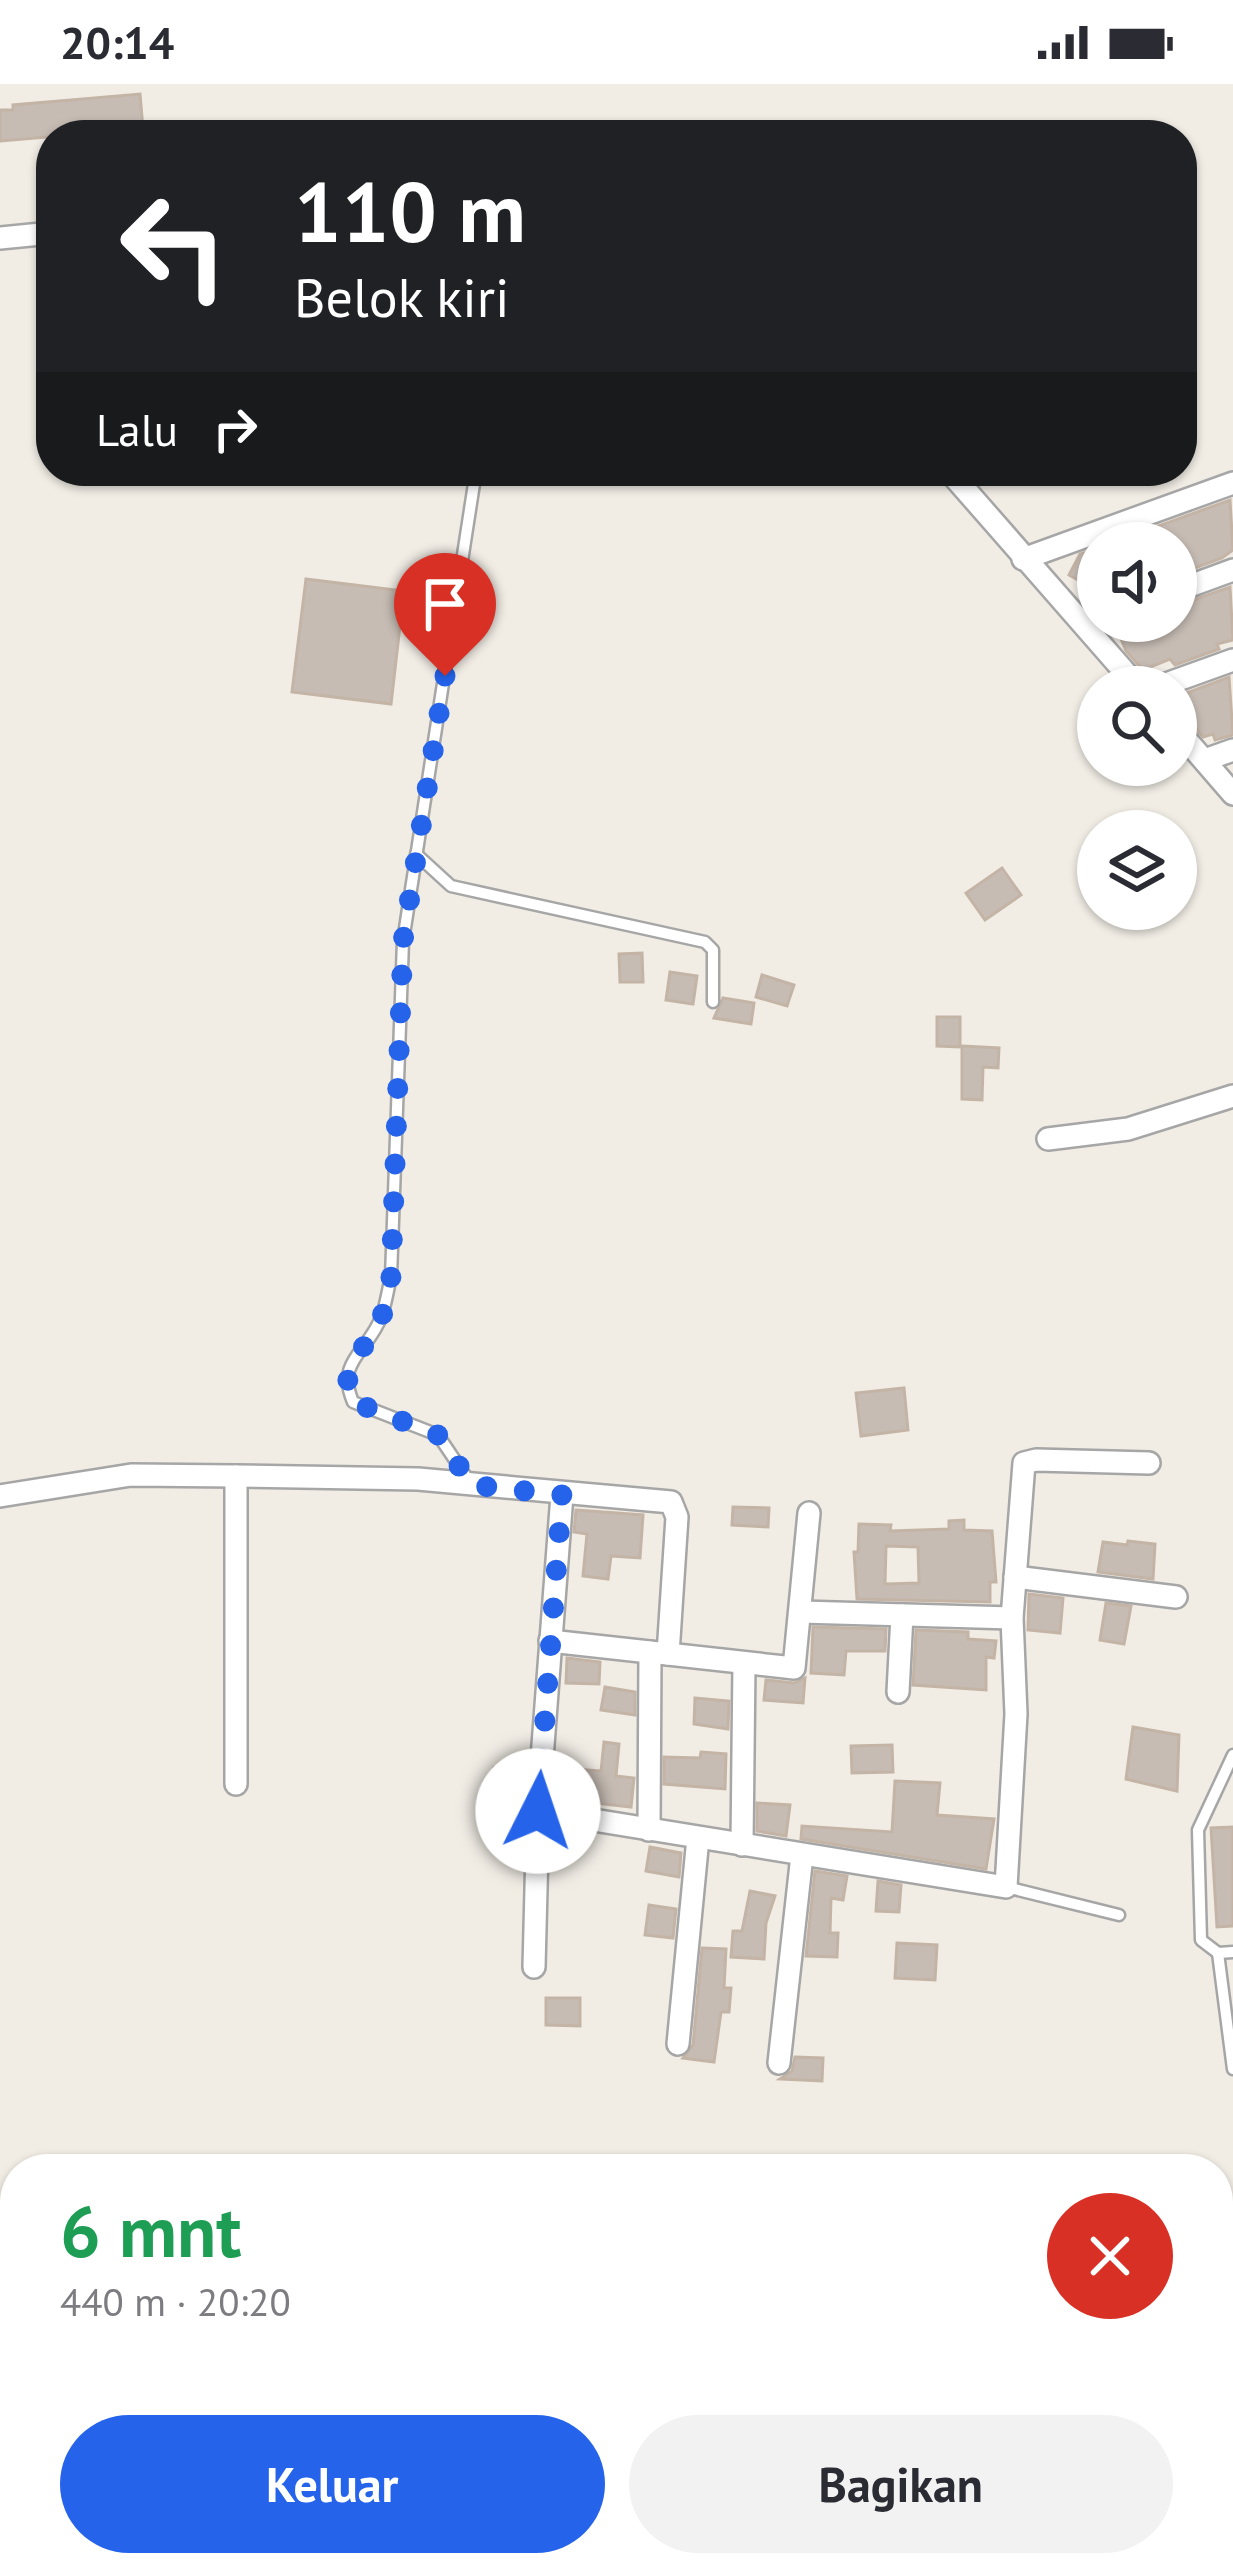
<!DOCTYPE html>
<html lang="id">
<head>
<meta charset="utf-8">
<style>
  :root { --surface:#fff; --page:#f2f2f3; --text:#2b2b33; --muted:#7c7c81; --accent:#2563eb }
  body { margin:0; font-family:"PT Sans",sans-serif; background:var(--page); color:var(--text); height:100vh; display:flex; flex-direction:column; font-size:45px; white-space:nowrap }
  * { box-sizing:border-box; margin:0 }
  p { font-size:39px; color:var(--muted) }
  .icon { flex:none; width:66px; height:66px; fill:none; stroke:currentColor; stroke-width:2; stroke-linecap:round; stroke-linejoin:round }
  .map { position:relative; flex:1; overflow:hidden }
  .side { position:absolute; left:0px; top:2070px; width:1233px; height:423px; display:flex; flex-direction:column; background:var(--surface); border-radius:48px 48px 0 0; box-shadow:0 3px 9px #0004 }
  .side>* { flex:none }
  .banner { position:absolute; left:36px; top:36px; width:1161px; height:366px; border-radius:48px; box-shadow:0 3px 9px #0004; background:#202124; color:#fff; overflow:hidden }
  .tools { position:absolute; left:1077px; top:438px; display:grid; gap:24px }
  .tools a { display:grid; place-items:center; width:120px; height:120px; border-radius:50%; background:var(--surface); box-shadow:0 3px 9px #0004; font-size:60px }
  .pin { position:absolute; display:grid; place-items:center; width:102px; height:102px; color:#fff; margin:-123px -51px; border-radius:50% 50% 50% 0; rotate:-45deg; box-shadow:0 0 12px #0007 }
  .pin .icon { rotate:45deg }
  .me { position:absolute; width:132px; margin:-66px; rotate:4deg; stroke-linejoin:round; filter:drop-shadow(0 0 9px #0008) }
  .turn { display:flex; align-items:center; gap:42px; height:252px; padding:0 60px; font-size:54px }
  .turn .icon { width:156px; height:156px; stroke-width:2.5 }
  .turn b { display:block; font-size:84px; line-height:102px }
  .then { display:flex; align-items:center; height:114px; padding:0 60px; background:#0003; gap:24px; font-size:45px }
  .round { display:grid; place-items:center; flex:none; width:126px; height:126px; border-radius:63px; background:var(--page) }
  .head { display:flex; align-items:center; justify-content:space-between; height:204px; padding:0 60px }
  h1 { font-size:72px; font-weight:600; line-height:90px; color:#1e9e55 }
  .button { display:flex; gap:24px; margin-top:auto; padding:24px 60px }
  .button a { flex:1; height:138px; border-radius:72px; background:var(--accent); color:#fff; font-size:48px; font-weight:600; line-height:138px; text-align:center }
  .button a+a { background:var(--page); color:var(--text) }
  .status { display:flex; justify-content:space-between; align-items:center; height:84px; padding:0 60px; background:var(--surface); direction:ltr }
  .status svg { height:33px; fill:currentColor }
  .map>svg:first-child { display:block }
</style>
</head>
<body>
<div class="status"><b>20:14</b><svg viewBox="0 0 49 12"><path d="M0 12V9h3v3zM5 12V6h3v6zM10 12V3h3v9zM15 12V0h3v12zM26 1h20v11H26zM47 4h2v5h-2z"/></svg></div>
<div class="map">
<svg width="1233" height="2491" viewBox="0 0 1233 2491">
  <rect width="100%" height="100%" fill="#f1ede5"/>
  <g fill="#c6bcb4" stroke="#c4b4a6" stroke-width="3" fill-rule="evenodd">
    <path d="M140,10L143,45L0,57V26H13V21Z"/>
    <path d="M1230,416L1233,466L1222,474L1176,491V459H1131L1128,453Z"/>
    <path d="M1098,465V507L1069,491L1080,470Z"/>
    <path d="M306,495L404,507L391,620L292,608Z"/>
    <path d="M1230,503L1233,556L1217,560L1219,565L1175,581L1170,575L1143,586L1126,567L1114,537H1176V522Z"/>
    <path d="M1229,593L1233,651L1215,656L1213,650L1203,653L1194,642L1184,610Z"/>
    <path d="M1002,784L1021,811L985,836L966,809Z"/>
    <path d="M642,869L643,898H620L619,870Z"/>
    <path d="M670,888L697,892L693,920L666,916Z"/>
    <path d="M762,891L794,901L787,922L756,913Z"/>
    <path d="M723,914L754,919L751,940L714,934Z"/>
    <path d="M937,933H960V963L937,962Z"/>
    <path d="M962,962L999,964L998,984L983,983L982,1016L962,1015Z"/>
    <path d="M904,1304L908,1346L861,1352L856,1309Z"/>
    <path d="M733,1423L769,1424L768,1443L732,1441Z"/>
    <path d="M576,1426L643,1431L640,1474L611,1472L608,1495L583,1492L587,1450L574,1448Z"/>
    <path d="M964,1436V1446L992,1447L996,1498H990V1518L857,1515L854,1468H858L859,1440L891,1441L890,1447L949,1445V1437ZM886,1462L918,1463L919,1499L885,1500Z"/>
    <path d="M1128,1457L1155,1460L1153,1495L1098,1488L1103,1458L1127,1461Z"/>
    <path d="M1029,1510L1063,1514L1060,1549L1028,1546Z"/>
    <path d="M1106,1519L1131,1522L1124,1560L1100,1556Z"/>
    <path d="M813,1543L886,1545L885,1567H846L844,1591L811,1589Z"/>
    <path d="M916,1546L968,1548V1555L996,1557L994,1574L986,1573V1606L913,1601Z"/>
    <path d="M567,1574L600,1578L599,1600L566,1599Z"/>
    <path d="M805,1594L803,1619L764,1616L766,1596L794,1599Z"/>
    <path d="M605,1603L635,1608V1631L601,1626Z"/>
    <path d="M695,1614L729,1617L728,1645L694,1640Z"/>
    <path d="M1133,1643L1179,1651L1177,1707L1126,1695Z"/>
    <path d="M604,1658L619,1660L616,1692L634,1694L631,1723L560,1715L561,1684L601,1687Z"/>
    <path d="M892,1661L893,1688L852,1689L851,1662Z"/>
    <path d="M701,1668L726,1670L725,1705L664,1700V1673L700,1674Z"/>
    <path d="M494,1684L526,1687L523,1717L491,1714Z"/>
    <path d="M895,1697L940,1699L937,1731L994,1735L986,1785L801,1755L802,1742L892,1748Z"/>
    <path d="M757,1719L790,1721L786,1752L757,1747Z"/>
    <path d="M1233,1743V1842L1217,1843L1211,1744Z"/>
    <path d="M650,1763L681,1769L679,1793L646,1787Z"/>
    <path d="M815,1787L847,1792L843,1816L831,1814L830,1849H838L837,1873L806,1872Z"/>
    <path d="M878,1797L901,1801L899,1828L876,1827Z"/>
    <path d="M750,1807L775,1812L766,1839L764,1875L731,1873L733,1847H742Z"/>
    <path d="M649,1821L676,1825L673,1854L645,1851Z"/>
    <path d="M897,1859L937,1861L935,1896L895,1894Z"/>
    <path d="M702,1864L726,1865L724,1904H731L729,1928H721L714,1978L683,1974L693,1961Z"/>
    <path d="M546,1914H580V1942L546,1941Z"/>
    <path d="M795,1973L823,1974L822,1997L780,1995L792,1987Z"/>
  </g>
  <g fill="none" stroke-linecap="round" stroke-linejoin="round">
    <defs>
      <g id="service">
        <path d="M416,770L451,802L705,858L713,866V918"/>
        <path d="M471,1400L438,1351L353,1318C335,1276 369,1268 382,1231C386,1219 388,1205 391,1193L403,857L476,387"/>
        <path d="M1233,1671L1198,1746L1201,1856L1218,1869L1233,1868"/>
        <path d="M1006,1803L1119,1831"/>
        <path d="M1218,1869L1233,1985"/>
      </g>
      <g id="minor">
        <path d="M0,154L51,149"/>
        <path d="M949,387L1138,603"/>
        <path d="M1023,475L1233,399"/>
        <path d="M1176,507L1233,486"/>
        <path d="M1158,603L1233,576"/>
        <path d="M1176,644L1233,710"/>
        <path d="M1205,676L1233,666"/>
        <path d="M1048,1055L1128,1045L1233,1012"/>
        <path d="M562,1411L538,1727L1006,1803L1016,1630L1012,1534L1024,1379L1036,1376L1149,1379"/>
        <path d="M0,1412L131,1391L236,1392L418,1395L671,1418L677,1433L668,1570"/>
        <path d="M1015,1493L1176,1513"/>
        <path d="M801,1528L1012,1534"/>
        <path d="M550,1557L794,1584L809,1429"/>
        <path d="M898,1608L902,1531"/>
        <path d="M236,1700V1392"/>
        <path d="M649,1746L650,1568"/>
        <path d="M742,1761L744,1579"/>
        <path d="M534,1883L538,1727"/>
        <path d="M678,1960L698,1754"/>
        <path d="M779,1979L802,1771"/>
      </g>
    </defs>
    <use href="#service" stroke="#a6a6a6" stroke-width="15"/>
    <use href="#minor" stroke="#a6a6a6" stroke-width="26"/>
    <use href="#service" stroke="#fff" stroke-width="10"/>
    <use href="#minor" stroke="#fff" stroke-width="21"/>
  </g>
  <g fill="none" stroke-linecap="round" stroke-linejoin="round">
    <path stroke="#2563eb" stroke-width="21" stroke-dasharray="0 37.8" d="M445,592L403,857L391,1193C388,1205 386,1219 382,1232C369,1268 335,1277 353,1318L438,1351L472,1401L562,1411L538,1727"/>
  </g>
</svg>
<div class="tools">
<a><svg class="icon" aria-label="sound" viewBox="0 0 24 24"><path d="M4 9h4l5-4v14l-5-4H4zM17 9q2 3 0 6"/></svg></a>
<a><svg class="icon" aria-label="search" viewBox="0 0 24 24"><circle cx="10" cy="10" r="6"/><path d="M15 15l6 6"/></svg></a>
<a><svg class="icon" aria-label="layers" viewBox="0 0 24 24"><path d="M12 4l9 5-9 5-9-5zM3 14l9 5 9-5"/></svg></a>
</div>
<div class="pin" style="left:445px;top:592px;background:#d93025"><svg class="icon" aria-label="arrive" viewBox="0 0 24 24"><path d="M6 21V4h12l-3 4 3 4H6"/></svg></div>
<svg class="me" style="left:538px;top:1727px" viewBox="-20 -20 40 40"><circle r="19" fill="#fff"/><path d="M0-13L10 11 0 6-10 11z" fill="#2563eb"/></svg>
<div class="banner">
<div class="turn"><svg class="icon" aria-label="left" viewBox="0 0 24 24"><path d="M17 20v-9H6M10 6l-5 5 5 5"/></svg><div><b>110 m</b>Belok kiri</div></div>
<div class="then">Lalu<svg class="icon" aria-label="right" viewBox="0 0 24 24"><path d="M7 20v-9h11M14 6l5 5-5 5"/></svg></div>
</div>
<section class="side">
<div class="head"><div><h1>6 mnt</h1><p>440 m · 20:20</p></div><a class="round" style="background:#d93025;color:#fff"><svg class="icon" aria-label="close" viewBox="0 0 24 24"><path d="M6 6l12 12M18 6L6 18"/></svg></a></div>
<div class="button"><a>Keluar</a><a>Bagikan</a></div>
</section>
</div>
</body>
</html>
